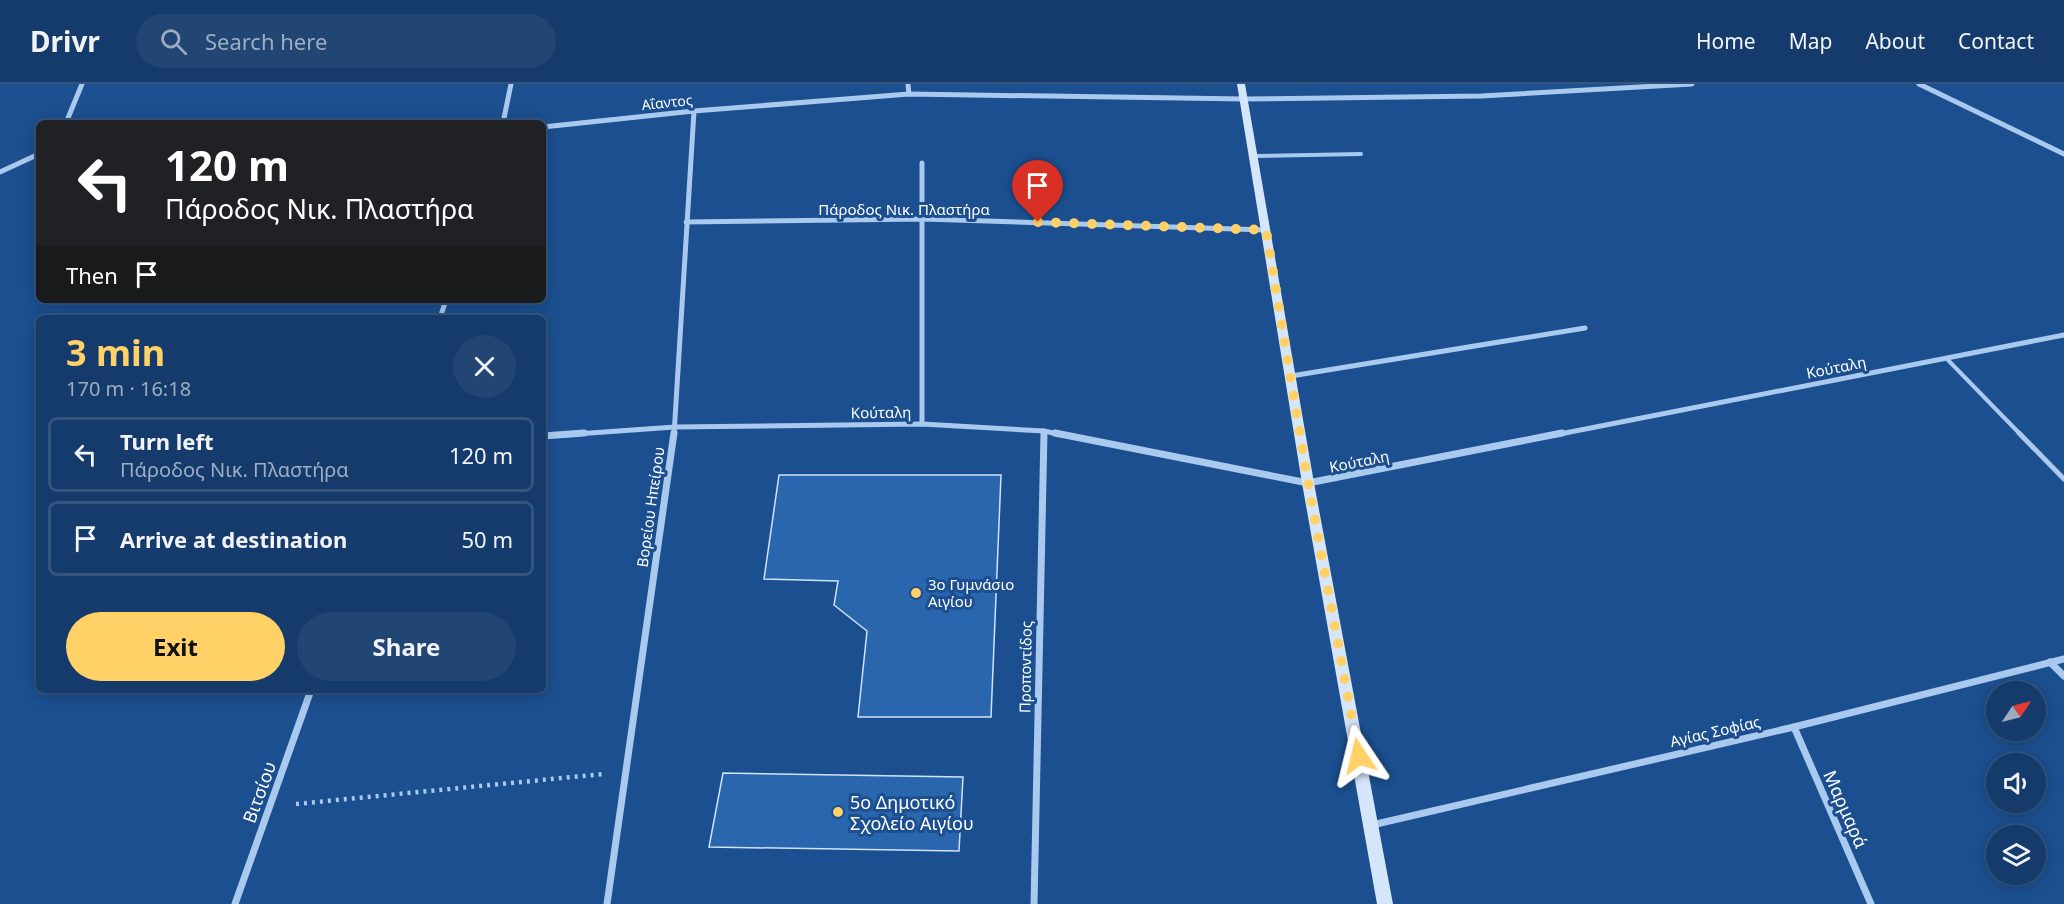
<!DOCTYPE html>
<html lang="en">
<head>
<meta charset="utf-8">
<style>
  :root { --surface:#143b6b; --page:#214673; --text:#f1f3f6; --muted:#9dadc1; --line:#33557e; --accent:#ffd166 }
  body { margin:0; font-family:"Noto Sans",sans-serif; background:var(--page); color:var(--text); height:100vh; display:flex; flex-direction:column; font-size:22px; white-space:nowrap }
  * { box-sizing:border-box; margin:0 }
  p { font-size:20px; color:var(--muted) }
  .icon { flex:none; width:33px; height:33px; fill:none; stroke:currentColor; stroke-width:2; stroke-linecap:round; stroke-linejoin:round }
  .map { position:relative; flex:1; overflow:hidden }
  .panel { position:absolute; left:36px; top:231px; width:510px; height:378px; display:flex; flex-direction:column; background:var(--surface); border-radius:9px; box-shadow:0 3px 15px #0003,0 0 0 2px var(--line) }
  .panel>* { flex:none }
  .guide { position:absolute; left:36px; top:36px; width:510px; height:183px; border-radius:9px; box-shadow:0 3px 15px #0003,0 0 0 2px var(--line); background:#202124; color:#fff; overflow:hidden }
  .needle { width:39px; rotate:55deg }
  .controls { position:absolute; left:1986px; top:597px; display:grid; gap:12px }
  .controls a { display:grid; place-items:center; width:60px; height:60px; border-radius:50%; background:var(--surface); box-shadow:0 3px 15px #0003,0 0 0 2px var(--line); font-size:30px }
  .pin { position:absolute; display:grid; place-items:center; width:51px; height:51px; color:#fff; margin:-62px -26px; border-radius:50% 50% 50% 0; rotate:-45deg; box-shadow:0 0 6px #0007 }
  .pin .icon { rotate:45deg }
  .me { position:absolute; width:66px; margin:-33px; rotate:350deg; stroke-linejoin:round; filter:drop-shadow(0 0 4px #0008) }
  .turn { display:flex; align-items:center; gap:21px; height:126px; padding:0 30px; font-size:27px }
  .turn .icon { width:78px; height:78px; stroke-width:2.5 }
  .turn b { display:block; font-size:42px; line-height:51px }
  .then { display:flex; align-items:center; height:57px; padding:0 30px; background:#0003; gap:12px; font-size:22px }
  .round { display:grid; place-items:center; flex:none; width:63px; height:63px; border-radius:32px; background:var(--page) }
  .headline { display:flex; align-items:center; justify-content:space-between; height:102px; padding:0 30px }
  h1 { font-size:36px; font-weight:700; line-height:45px; color:var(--accent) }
  .cta { display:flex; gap:12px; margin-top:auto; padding:12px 30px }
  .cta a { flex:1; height:69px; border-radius:36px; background:var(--accent); color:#111; font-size:24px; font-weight:700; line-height:69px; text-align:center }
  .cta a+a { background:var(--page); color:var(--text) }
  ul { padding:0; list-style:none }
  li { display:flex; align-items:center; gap:18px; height:75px; margin:0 12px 9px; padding:0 18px; border:3px solid var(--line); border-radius:9px }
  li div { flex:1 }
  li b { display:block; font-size:22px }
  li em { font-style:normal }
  header { display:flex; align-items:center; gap:36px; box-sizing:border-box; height:84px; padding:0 30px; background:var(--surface); border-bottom:2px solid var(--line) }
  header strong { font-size:28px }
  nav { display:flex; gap:33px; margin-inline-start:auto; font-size:21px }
  .search { width:420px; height:54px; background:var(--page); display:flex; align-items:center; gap:15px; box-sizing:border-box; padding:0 21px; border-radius:33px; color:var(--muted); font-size:22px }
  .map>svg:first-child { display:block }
</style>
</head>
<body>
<header>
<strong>Drivr</strong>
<div class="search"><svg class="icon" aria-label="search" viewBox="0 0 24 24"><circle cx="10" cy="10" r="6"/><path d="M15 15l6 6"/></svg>Search here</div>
<nav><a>Home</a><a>Map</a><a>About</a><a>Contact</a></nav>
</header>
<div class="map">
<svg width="2064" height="820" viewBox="0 0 2064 820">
  <rect width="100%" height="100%" fill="#1b4f8f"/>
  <g fill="#2a66ad" stroke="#cfe3fa" stroke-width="1.5">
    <path d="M779,391H1001L991,633H858L867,547L834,521L838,497L764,495Z"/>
    <path d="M723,689L963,693L959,767L709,763Z"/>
  </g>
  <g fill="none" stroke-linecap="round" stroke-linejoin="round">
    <path stroke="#a9c9ee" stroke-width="4.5" stroke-dasharray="3 5" stroke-linecap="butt" d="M296,720L603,690"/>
    <g stroke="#a9c9ee" stroke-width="4">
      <path d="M1254,72L1361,70"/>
      <path d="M1946,274L2021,351"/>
    </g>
    <path stroke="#a9c9ee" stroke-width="5" d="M2019,349L2064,395"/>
    <g stroke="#a9c9ee" stroke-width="5">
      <path d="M908,0L909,10"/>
      <path d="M1919,0L2064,70"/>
      <path d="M66,39L82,0"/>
      <path d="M503,39L511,0"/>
      <path d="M543,43L694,27L909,10L1244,15L1481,12L1692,0"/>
      <path d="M922,79V340"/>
      <path d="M0,88L39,70"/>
      <path d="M686,138L924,135L1266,146"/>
      <path d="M440,234L446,216"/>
      <path d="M1291,292L1585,244"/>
      <path d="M562,351L675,343L922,340L1044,347L1063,351"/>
      <path d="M674,351L694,27"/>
      <path d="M1044,351V347"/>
      <path d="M1555,351L2064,251"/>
    </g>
    <g stroke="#a9c9ee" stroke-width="7">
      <path d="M1055,349L1308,399L1562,349"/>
      <path d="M543,352L584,349"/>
      <path d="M2050,578L2064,592"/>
      <path d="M1794,643L1871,820"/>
      <path d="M1372,741L1794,643L2064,575"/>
      <path d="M235,820L311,606"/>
      <path d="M607,820L674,349"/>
      <path d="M1034,820L1044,349"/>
    </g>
    <path fill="#d6e6fa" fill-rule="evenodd" d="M1237,0H1245L1314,399L1393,820H1377L1302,399Z"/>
  </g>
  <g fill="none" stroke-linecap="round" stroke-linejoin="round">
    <path stroke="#ffd166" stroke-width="10" stroke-dasharray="0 18" d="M1038,138L1266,146L1308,399L1359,672"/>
  </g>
  <g fill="#ffd166" stroke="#1b4f8f" stroke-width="2">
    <circle cx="916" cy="509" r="6"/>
    <circle cx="838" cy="728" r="6"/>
  </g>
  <g text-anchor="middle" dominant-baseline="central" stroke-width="6" stroke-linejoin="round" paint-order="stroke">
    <g font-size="14" fill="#fff" stroke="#1b4f8f">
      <text transform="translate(667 18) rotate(-6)">Αΐαντος</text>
    </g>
    <g font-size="15" fill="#fff" stroke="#1b4f8f">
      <text x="904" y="125">Πάροδος Νικ. Πλαστήρα</text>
      <text transform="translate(1836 283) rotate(-11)">Κούταλη</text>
      <text transform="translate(881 328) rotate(-1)">Κούταλη</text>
      <text transform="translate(1359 377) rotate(-11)">Κούταλη</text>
      <text transform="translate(650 423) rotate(-82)">Βορείου Ηπείρου</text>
      <text transform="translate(1025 583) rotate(-89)">Προποντίδος</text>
      <text transform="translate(1715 647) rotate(-13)">Αγίας Σοφίας</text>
    </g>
    <g font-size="15" fill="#fff" stroke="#1b4f8f" text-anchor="start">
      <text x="928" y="500">3ο Γυμνάσιο<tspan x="928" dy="17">Αιγίου</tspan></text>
    </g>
    <g font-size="18" fill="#fff" stroke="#1b4f8f">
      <text transform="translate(259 708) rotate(-70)">Βιτσίου</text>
      <text transform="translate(1846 725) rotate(66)">Μαρμαρά</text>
    </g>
    <g font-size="18" fill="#fff" stroke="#1b4f8f" text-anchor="start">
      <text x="850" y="718">5ο Δημοτικό<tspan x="850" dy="21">Σχολείο Αιγίου</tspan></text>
    </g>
  </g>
</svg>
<div class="controls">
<a><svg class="needle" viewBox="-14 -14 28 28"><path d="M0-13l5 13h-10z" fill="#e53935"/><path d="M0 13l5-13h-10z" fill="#9dadc1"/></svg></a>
<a><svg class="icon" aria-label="sound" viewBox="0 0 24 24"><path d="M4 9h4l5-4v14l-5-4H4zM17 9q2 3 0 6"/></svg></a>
<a><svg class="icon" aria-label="layers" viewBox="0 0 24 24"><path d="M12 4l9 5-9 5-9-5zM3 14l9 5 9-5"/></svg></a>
</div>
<div class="pin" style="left:1038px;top:138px;background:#d93025"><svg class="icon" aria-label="arrive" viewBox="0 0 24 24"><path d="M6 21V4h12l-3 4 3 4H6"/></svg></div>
<svg class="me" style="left:1359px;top:672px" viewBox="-20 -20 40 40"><path d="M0-17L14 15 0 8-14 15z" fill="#ffd166" stroke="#fff" stroke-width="4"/></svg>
<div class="guide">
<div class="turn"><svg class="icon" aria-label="left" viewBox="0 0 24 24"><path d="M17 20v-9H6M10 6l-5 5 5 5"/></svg><div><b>120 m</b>Πάροδος Νικ. Πλαστήρα</div></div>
<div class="then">Then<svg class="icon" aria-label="arrive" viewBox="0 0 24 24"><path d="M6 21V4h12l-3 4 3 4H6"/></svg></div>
</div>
<section class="panel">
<div class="headline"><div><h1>3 min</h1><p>170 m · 16:18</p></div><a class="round"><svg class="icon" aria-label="close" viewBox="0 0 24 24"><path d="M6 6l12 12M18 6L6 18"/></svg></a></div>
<ul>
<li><svg class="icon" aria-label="left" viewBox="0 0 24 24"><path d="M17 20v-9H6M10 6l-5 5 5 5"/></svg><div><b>Turn left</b><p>Πάροδος Νικ. Πλαστήρα</p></div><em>120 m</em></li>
<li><svg class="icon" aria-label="arrive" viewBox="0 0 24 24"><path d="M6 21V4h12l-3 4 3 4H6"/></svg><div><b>Arrive at destination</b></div><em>50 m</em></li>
</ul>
<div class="cta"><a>Exit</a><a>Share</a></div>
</section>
</div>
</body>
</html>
